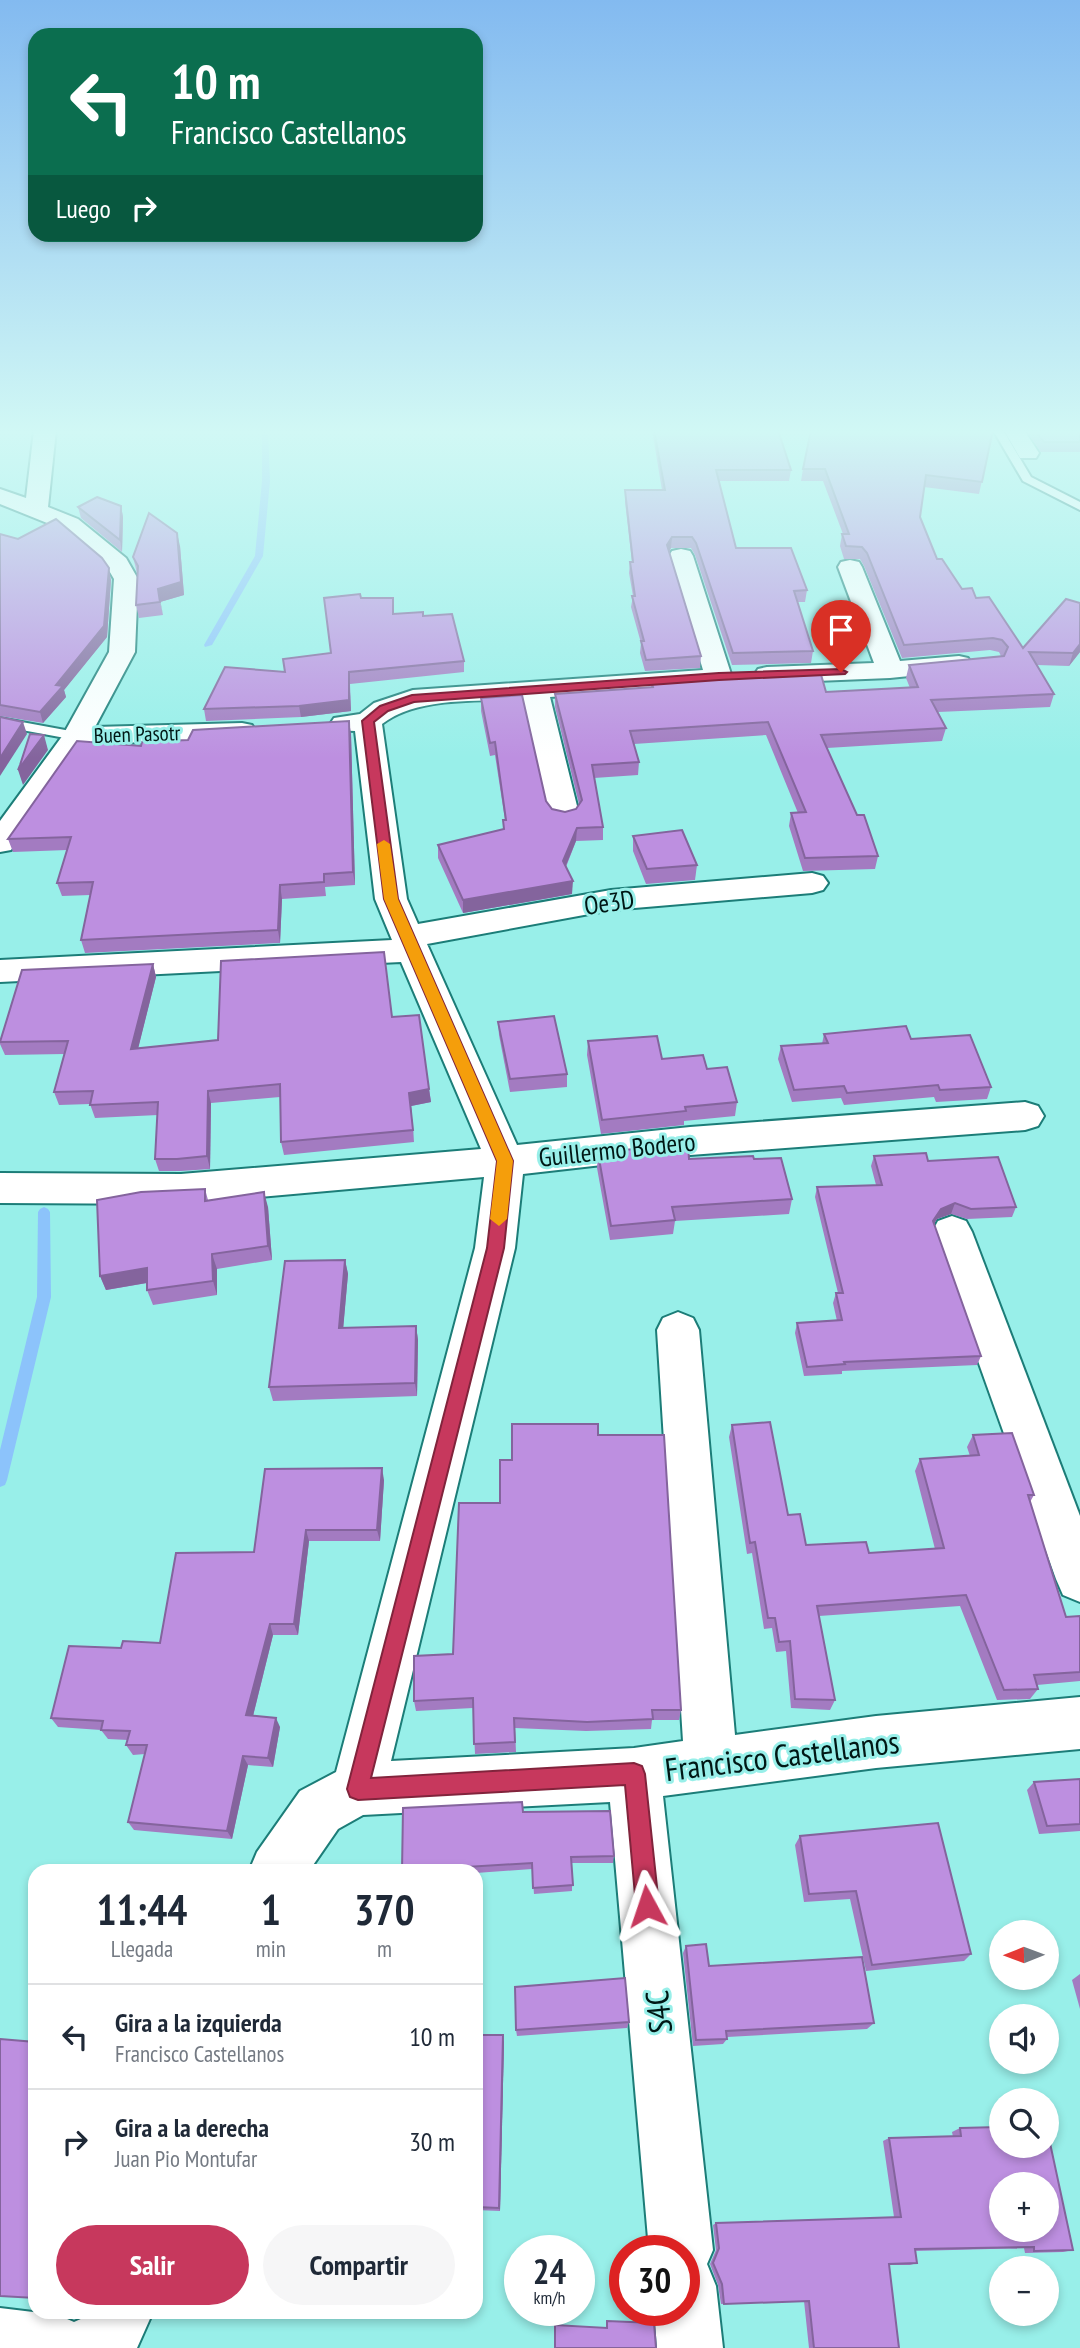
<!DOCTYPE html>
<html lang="es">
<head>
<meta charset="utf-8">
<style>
  :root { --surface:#fff; --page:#f6f6f7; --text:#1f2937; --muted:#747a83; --line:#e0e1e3; --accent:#c7385d }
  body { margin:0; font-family:"PT Sans Narrow",sans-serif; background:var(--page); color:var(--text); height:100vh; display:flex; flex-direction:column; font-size:26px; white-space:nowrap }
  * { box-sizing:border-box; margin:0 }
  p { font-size:23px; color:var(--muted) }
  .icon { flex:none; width:38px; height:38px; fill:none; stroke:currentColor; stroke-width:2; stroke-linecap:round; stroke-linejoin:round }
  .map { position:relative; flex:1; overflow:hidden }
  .panel { position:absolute; left:28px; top:1864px; width:455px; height:455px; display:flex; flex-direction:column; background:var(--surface); border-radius:21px; box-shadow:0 4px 10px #0003 }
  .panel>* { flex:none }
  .guide { position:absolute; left:28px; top:28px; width:455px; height:214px; border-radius:21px; box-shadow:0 4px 10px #0003; background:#0b6e4f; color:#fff; overflow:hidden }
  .needle { width:46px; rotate:269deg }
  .tools { position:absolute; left:989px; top:1920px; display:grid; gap:14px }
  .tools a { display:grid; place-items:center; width:70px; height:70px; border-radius:50%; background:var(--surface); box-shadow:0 4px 10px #0003; font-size:35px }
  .speed { position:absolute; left:504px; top:2235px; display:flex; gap:14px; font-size:35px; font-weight:700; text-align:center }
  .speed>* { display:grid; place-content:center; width:91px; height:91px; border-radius:50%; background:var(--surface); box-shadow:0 4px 10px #0003; line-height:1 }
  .speed small { font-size:18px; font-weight:400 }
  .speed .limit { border:10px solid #d22; background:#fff; color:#111 }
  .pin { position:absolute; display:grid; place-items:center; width:60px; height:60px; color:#fff; margin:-72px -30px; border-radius:50% 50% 50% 0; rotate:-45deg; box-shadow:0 0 7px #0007 }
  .pin .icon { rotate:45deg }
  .me { position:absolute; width:77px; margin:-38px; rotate:355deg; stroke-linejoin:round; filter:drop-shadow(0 0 5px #0008) }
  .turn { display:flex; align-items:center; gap:24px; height:147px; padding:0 28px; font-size:32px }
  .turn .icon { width:91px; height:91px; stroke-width:2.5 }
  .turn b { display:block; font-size:49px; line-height:60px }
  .then { display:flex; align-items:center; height:66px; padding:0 28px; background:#0003; gap:14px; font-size:26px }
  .eta { display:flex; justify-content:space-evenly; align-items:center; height:119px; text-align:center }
  .eta b { font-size:42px; font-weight:700; line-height:49px }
  .button { display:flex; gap:14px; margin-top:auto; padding:14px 28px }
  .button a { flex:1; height:80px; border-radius:42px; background:var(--accent); color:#fff; font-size:28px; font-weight:700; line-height:80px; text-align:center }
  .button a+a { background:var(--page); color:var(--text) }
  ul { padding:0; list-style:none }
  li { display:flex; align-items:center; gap:21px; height:105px; padding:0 28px; border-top:2px solid var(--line) }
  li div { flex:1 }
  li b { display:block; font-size:26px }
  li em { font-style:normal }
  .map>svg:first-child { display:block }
</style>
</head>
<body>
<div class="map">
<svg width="1080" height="2348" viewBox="0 0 1080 2348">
  <rect width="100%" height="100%" fill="#98efe9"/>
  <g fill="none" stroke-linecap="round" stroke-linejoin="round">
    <g fill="#8cc3fb" fill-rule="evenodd">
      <path d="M262,430H268L270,481L263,556L212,645L205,647L204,645L255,556L262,481Z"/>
      <path d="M44,1207L48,1209L50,1212L51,1297L7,1480L5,1485L0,1487V1450L37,1297L38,1212L40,1209Z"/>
    </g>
    <defs>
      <g id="lane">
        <path d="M993,430H1003L1031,477L1080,502V510L1023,481Z"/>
        <path d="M0,718L76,732L83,736L76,740L0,726Z"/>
      </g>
      <g id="street">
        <path d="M34,430H56L48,507L78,519L126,558L138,579L135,652L95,727L242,723L252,725L256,731L252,737L242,739L84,744L11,850L0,852V821L63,735L109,652L114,579L107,567L62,529L0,504V489L26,498Z"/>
        <path d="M1004,430H1024L1039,453L1036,458H1020Z"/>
        <path d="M681,549L690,551L693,556L732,677L729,683L719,685L550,697L579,814L575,820L564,823L553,820L549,814L523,699C479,702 418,696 382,724L407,899L418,924L611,890L812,873L823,876L828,883L823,890L812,893L611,910L427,944L517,1145L690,1127L1025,1102L1038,1106L1044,1116L1038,1126L1025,1130L690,1155L523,1174L515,1248L391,1761L634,1748L683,1741L657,1330L663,1318L678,1312L693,1318L699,1330L735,1735L876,1716L1080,1697V1749L876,1768L663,1796L713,2250L707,2264L716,2286L723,2348H657L654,2310H684V2250H649L610,1802L363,1815L338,1829L309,1871H249L257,1852L300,1791L336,1772L475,1248L484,1177L181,1204L0,1203V1173L181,1174L481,1149L401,962L0,982V960L392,940L375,899L355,731L334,730L330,724L334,718L360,714L374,703L413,690L703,670L669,556L672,551Z"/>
        <path d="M850,560L859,562L862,567L900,661L959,656L968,658L972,664L968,670L890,678L767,683L758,681L754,675L758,669L767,667L874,663L838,567L841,562Z"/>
        <path d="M952,1216L966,1221L972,1232L1080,1516V1602L1063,1595L1056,1579L932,1232L938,1221Z"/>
        <path d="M0,2308L58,2315L74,2322L83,2318L86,2312H153L137,2348H0Z"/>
      </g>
    </defs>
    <use href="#lane" stroke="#1c7d78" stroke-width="4"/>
    <use href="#street" stroke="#1c7d78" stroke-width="4"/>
    <use href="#lane" fill="#fff" fill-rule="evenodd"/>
    <use href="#street" fill="#fff" fill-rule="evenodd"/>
  </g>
  <g fill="#a37bc1">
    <path d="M652,430H778L791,470L789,481H719L736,548L807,590L805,602H797L813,651L811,663L732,665L695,555L691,548H671L669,552L701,656L700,668L645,671L640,653L641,643L631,607L633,596L629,573L630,562H632L625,502V490H662Z"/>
    <path d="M993,430L979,494L924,487L920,517L937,559L962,589L976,598L1023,648L1080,652L1069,666L1037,665L1054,694L1050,707L938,712L946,728L942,741L827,748L857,815L878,856L875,869L803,871L789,826L791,813H798L766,735L634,744L639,762L638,775L594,778L603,827V840L576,841L566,867L572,894L463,913L438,858V845L503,829V820H505L495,755L490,756L481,711V698L546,801L552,809L565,812L576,809L579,804L555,707V694L651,687V680L826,692L910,688L906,678L909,665L1001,656L999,652L990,650L902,658L864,566L860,559H844L840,546L842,534H843L823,481H801L803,469Z"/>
    <path d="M1025,430H1080V452H1041Z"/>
    <path d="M121,506L123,517L122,552L81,518L78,507Z"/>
    <path d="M0,534L111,580L107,637L64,690L66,697L43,723L0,716Z"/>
    <path d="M180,546L184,595L160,602L163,615L139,618L136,605L137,573L133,557Z"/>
    <path d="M361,598L394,614L423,616L464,661V672L350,684L351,711L301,717L206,721L204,709L285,672L283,659L331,653Z"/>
    <path d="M351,734L355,885L325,887L326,896L282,899L280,943L85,953L81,940L90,895L62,896L57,883L67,850L13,852L8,839L141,746Z"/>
    <path d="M633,836L697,865L695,880L646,884L633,851Z"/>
    <path d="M153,964L156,977L138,1048L218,1040L392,1017L429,1089L431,1102L411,1106L414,1142L284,1155L281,1142L280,1097L211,1103L210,1169L181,1171H159L155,1159L158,1115L95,1118L90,1104L59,1105L54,1092L64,1054L5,1055L0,1044V1040Z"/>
    <path d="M498,1022L567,1074V1087L510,1092L499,1035Z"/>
    <path d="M824,1034L911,1039L991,1087L987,1099L936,1102L934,1097L844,1105L841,1098L792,1102L778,1059L781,1046L822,1044Z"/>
    <path d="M588,1041L707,1069L737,1102L735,1116L684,1121V1125L601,1134L587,1055Z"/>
    <path d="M598,1153L689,1159H754L792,1199L789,1214L675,1221L673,1234L610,1240L597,1168Z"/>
    <path d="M874,1156L928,1161L1016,1207L1012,1217L967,1219L951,1214L937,1219L934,1223L981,1356L977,1365L842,1371V1374L804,1376L795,1333L797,1323L837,1321L833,1303L836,1293H838L815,1197L817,1187L876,1185L871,1166Z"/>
    <path d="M205,1189L208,1200L268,1207L272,1260L217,1269V1295L153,1305L147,1290V1283L106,1290L100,1276Z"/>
    <path d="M345,1260L348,1274L343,1328L416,1326L418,1340L417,1396L273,1401L269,1387Z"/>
    <path d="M732,1425L806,1545L869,1553L935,1549L915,1471L920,1459L970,1456L967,1447L973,1435L1034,1495L1030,1502L1066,1617L1080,1616V1681L1037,1685L1038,1689L1030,1699L997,1700L960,1606L819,1616L835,1700L830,1710L791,1708L786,1651L776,1652L772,1628L764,1629L752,1553L747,1554L729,1437Z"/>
    <path d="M598,1435L681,1710L679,1720H652L651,1729L586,1731L515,1728L516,1752L475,1754L473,1708L416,1711L414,1701L453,1654L512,1460Z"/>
    <path d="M384,1480L380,1541H309L298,1635H273L253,1716L280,1727L273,1767L248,1765L232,1839L134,1830L128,1822L145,1754L133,1755L126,1745L128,1740L108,1739L101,1730L58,1727L51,1718L121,1648L160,1643L254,1552Z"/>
    <path d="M1080,1779V1831L1039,1834L1027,1790L1034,1782Z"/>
    <path d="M523,1812L614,1856L613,1863H572V1891L534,1894L532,1869L476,1873V1871H402Z"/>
    <path d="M800,1836L971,1954L964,1961L866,1971L850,1899L804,1902L795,1845Z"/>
    <path d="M686,1946L709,1966L874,2023L867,2029L727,2037V2039L723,2044L693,2046L683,1953Z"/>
    <path d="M1080,1974V2009L1072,1980Z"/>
    <path d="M629,2022L627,2028L517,2036L516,2030Z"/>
    <path d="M476,2035L504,2042L500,2211L476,2210Z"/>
    <path d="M960,2128L1001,2146L1073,2250L1063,2252L1025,2253L1024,2248L915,2251L917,2263L910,2265H889L899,2348H809L804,2301L721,2304L718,2285L710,2264L716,2250L713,2225L716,2223L894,2217L883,2141L889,2138L953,2137L952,2132Z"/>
  </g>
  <g fill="#84649d">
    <path d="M121,506L123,517L122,552L120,540Z"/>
    <path d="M177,533L180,546L184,595L160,602L163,615L158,589Z"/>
    <path d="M672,537L671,548L666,557L667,545Z"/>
    <path d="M109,568L111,580L107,637L64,690L66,697L43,723L40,712L56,685Z"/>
    <path d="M1080,644V652L1069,666L1073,653Z"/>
    <path d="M349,672L351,711L301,717L299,706Z"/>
    <path d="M349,721L351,734L355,885L353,872Z"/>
    <path d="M23,722L27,734L0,776V758Z"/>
    <path d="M44,735L48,750L23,785L18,770Z"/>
    <path d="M577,828L576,841L562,875L563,861Z"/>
    <path d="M573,881L572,894L463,913V900Z"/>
    <path d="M280,885L282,899L280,943L278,930Z"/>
    <path d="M153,964L156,977L135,1061L131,1049Z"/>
    <path d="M429,1089L431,1102L411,1106L414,1142L409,1093Z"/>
    <path d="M208,1091L211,1103L210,1169L207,1156Z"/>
    <path d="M264,1192L268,1207L272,1260L268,1246Z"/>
    <path d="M955,1203L951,1214L937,1219L930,1231L933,1221L941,1209Z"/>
    <path d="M212,1254L217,1269V1295L213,1281Z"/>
    <path d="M345,1260L348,1274L342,1342L339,1328Z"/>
    <path d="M147,1268L152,1282L106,1290L100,1276Z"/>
    <path d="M416,1326L418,1340L417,1396L415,1383Z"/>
    <path d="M382,1468L384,1480L380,1541L377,1530Z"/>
    <path d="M306,1530L309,1541L298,1635L294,1624Z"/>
    <path d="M270,1624L273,1635L251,1724L246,1715Z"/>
    <path d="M276,1718L280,1727L273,1767L268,1758Z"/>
    <path d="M243,1756L248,1765L232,1839L227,1831Z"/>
    <path d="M503,2035L504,2042L500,2211L499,2208Z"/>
  </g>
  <g fill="#bd8fe0" stroke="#84649d" stroke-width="2" fill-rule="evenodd">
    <path d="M654,430H778L791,470H716L736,548H791L807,590L794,591L813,651L733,653L696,543L692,537H672L667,545L701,656L646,660L641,641H644L632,596H635L630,562H633L625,490H665Z"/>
    <path d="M811,430H993L982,482L926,475L920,517L937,559H942L962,589L972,588L976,598L989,597L1023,648L1066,599L1080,603V644L1073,653L1029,652L1054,694L931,700L946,728L821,735L857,815H864L878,856L805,858L791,813L806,812L768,722L630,731L639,762L592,765L603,827L577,828L563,861L573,881L463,900L438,845L504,829L503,820H506L495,742L490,743L481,698L522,695L546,801L552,809L565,812L576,809L582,800L555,694L653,687L651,680L820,671L826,692L918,687L909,665L1004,656L1008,647L1002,640L993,638L904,645L867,553L862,547L846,546L842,534H849L825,469H803Z"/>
    <path d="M1035,430H1080V442H1044Z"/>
    <path d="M97,497L121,506L120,540L78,507Z"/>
    <path d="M149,513L177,533L181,582L158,589L160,602L136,605L138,566L133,557Z"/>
    <path d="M56,519L102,558L109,568L104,626L56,685L63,686L40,712L0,705V534L18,539Z"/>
    <path d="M360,594L361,598H393V614L423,612V616L452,614L464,661L349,672V700L299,706L204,709L225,667L285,672L283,659L331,653L324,598Z"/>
    <path d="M0,717L23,722L0,758Z"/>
    <path d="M349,721L353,872L324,874V882L280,885L278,930L81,940L93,882L57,883L71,837L8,839L77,741L141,746L142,742L188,740L193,730Z"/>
    <path d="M30,734L44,735L18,770L20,765Z"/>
    <path d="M682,830L697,865L647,869L633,836Z"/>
    <path d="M384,952L392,1017L419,1015L429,1089L409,1093L413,1130L281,1142L280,1084L208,1091L207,1156L177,1159H155L158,1102L90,1105L93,1091L54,1092L68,1041L0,1042L22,970L153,964L131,1049L218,1040L221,961Z"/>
    <path d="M554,1016L567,1074L510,1079L498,1022Z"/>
    <path d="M906,1026L911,1039L970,1035L991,1087L940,1090L938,1085L847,1093L844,1086L794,1090L781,1046L828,1043L824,1034Z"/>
    <path d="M657,1036L662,1059L703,1055L707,1069L727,1067L737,1102L685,1107L686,1111L602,1120L588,1041Z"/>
    <path d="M688,1143L689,1159L753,1156L754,1159L781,1158L792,1199L672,1207L675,1220L611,1226L598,1153Z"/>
    <path d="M926,1153L928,1161L998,1157L1016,1207L971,1209L955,1203L941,1209L933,1221L981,1356L844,1362L845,1364L807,1367L797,1323L842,1320L836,1293H843L817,1187L882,1185L874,1156Z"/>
    <path d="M205,1189V1201L264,1192L268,1246L212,1254L213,1281L147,1290V1268L100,1276L97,1200L141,1192Z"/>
    <path d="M345,1260L339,1328L416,1326L415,1383L269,1387L285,1261Z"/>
    <path d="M770,1422L788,1515L800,1514L806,1545L866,1542L869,1553L944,1548L920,1459L979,1455L973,1435L1012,1433L1034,1495H1028L1066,1617L1080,1616V1672L1034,1675L1038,1689L1004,1690L966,1595L817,1606L835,1700L795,1699L790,1641L779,1642L775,1618H768L755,1542L750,1543L732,1425Z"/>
    <path d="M512,1424H598V1435H664L681,1710H652L653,1719L587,1722L514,1718L515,1742L474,1744L473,1698L414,1701V1656L453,1654L459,1503H500V1460H512Z"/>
    <path d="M382,1468L377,1530H306L294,1624H270L246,1715L276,1718L268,1758L243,1756L227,1831L128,1822L147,1745H126L130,1731L101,1730L103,1721L51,1718L69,1646L121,1648L123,1641L160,1643L176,1553L254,1552L265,1469Z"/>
    <path d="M1080,1779V1824L1047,1826L1034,1782Z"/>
    <path d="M522,1802L523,1812L610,1811L614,1856L571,1857L573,1885L533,1888L532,1863L402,1871L403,1808Z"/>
    <path d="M938,1823L971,1954L872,1965L856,1891L809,1894L800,1836Z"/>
    <path d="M706,1944L709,1966L862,1957L874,2023L726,2031L727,2039L696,2040L686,1946Z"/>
    <path d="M625,1978L629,2022L516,2030L515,1987Z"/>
    <path d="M476,2035H503L499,2208L476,2207Z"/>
    <path d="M0,2039L35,2042V2298L0,2296Z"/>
    <path d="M999,2127L1001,2146H1046V2143H1050L1073,2250L1034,2251V2247L915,2249L917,2263L889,2264L899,2348H814L809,2301L724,2304L722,2284L713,2263L719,2248L716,2223L901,2217L889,2138L961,2136L960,2128ZM1001,2184H1046V2230H1001Z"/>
    <path d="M607,2321L654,2323L656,2348H555V2325L607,2328Z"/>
  </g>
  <linearGradient id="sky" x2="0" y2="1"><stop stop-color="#83baf0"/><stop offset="0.57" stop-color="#d1f8f5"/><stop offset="1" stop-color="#d1f8f5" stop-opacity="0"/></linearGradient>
  <rect width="1080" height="758" fill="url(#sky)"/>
  <path fill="#c7385d" stroke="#81243c" stroke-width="2" d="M841,669L847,672L845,674L719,680L414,702L388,711L374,722L398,899L513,1161L504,1248L371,1778L634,1763L642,1766L645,1774L659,1906L655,1914L647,1918L639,1914L636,1906L625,1785L358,1800L350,1797L347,1789L487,1248L497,1161L384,899L362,721L380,706L412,695L719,673Z"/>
  <path fill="#f59e0b" d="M384,840L390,844L398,899L513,1161L507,1219L499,1226L490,1219L497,1161L384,899L377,844Z"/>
  <g text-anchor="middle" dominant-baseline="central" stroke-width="6" stroke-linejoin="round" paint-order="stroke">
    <g font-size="21" fill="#001715" stroke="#98efe9">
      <text transform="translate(137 734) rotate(-2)">Buen Pasotr</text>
    </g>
    <g font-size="26" fill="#001715" stroke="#98efe9">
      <text transform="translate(609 902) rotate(-8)">Oe3D</text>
      <text transform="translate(617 1149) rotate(-6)">Guillermo Bodero</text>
    </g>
    <g font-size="32" fill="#001715" stroke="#98efe9">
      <text transform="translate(782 1755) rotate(-7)">Francisco Castellanos</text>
      <text transform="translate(658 2012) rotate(-96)">S4C</text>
    </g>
  </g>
</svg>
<div class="tools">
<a><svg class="needle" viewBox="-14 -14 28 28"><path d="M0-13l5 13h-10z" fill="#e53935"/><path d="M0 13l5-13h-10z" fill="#747a83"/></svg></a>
<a><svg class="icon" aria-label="sound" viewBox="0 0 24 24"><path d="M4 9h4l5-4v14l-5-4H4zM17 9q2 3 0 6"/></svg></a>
<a><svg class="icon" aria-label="search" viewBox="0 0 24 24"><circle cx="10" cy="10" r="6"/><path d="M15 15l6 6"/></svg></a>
<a>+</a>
<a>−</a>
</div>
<div class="speed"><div>24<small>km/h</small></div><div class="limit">30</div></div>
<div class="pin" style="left:841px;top:672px;background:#d93025"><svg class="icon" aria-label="arrive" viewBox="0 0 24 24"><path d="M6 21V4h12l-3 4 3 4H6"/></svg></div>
<svg class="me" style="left:647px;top:1906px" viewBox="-20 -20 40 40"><path d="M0-17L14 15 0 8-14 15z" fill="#c7385d" stroke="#fff" stroke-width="4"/></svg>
<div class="guide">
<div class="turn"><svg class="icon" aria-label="left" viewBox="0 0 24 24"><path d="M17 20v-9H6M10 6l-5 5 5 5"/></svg><div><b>10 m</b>Francisco Castellanos</div></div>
<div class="then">Luego<svg class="icon" aria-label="right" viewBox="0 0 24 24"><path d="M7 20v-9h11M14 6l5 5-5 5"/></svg></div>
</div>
<section class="panel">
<div class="eta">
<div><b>11:44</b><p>Llegada</p></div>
<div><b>1</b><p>min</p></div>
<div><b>370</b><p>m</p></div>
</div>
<ul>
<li><svg class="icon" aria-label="left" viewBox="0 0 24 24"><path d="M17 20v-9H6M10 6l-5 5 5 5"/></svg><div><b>Gira a la izquierda</b><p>Francisco Castellanos</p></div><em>10 m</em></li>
<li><svg class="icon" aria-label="right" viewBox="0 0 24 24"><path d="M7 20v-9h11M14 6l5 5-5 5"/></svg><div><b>Gira a la derecha</b><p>Juan Pio Montufar</p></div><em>30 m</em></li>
</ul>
<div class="button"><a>Salir</a><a>Compartir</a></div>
</section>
</div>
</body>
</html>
